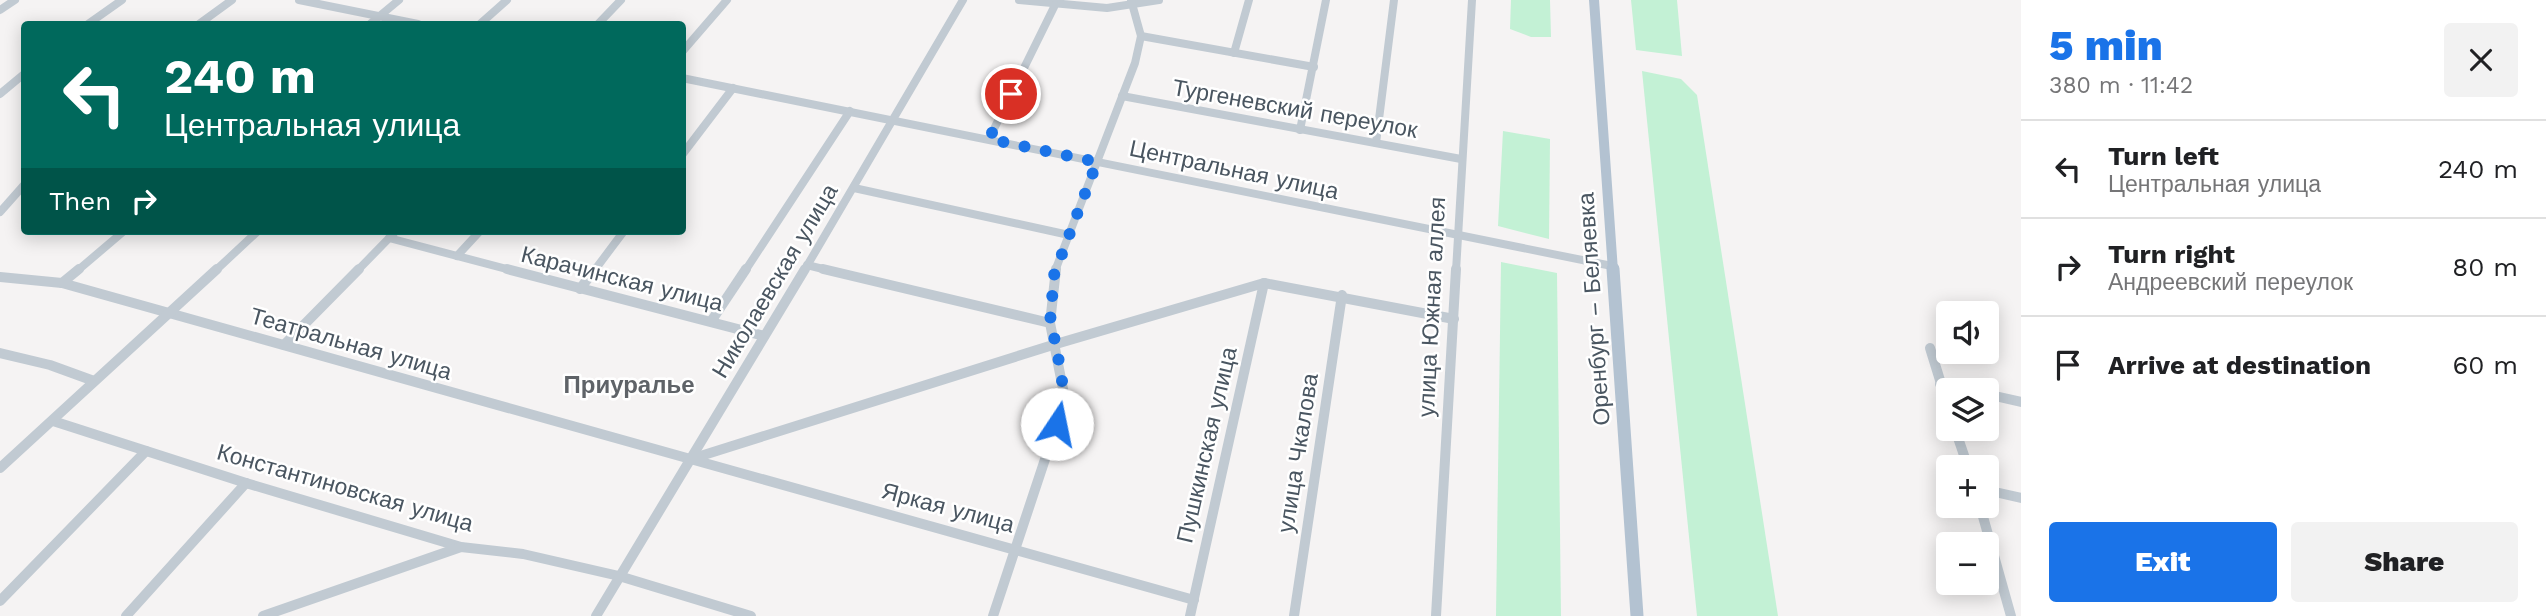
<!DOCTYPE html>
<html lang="en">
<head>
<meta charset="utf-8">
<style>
  :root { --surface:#fff; --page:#f2f2f2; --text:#202124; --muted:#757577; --line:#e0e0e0; --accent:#1a73e8 }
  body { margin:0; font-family:"Work Sans",sans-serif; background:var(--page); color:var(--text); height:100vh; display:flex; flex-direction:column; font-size:26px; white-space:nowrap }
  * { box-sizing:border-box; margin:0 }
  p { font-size:23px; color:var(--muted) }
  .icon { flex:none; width:38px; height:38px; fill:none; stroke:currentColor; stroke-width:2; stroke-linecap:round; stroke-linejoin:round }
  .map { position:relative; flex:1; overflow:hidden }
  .panel { display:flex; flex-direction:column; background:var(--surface); width:525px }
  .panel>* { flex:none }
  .guide { position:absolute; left:21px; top:21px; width:665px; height:214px; border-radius:7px; box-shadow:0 4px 18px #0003; background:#00695c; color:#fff; overflow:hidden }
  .controls { position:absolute; left:1936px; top:301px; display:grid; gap:14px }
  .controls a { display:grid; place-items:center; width:63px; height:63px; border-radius:7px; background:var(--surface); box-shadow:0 4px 18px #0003; font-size:35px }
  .pin { position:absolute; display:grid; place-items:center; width:60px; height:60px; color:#fff; margin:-30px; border:4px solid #fff; border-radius:50%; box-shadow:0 2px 7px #0007 }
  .me { position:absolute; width:77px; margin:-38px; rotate:11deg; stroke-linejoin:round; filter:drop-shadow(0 0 5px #0008) }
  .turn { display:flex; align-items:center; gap:24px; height:147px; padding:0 28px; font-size:32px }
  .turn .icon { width:91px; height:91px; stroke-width:2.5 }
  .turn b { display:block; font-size:49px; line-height:60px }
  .then { display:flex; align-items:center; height:66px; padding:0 28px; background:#0003; gap:14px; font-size:26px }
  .round { display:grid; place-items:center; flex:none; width:74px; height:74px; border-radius:7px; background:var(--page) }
  .overview { display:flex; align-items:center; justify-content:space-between; height:119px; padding:0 28px }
  h1 { font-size:42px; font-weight:800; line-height:52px; color:var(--accent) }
  .button { display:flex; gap:14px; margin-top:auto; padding:14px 28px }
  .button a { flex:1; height:80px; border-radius:7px; background:var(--accent); color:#fff; font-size:28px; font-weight:800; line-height:80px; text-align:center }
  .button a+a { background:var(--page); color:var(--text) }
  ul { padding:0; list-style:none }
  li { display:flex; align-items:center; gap:21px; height:98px; padding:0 28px; border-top:2px solid var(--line) }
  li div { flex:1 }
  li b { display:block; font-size:26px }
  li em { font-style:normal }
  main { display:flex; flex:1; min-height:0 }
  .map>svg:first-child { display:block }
</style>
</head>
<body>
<main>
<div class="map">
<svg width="2021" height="616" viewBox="0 0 2021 616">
  <rect width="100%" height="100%" fill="#f5f3f3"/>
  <g fill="#c3f1d5">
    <path d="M1511,0H1550L1551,37H1531L1510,29Z"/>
    <path d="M1631,0H1677L1682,56L1636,50Z"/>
    <path d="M1642,71L1681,79L1697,95L1778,616H1697Z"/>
    <path d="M1503,131L1550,139L1549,239L1498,226Z"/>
    <path d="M1501,262L1557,273L1561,616H1496Z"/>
  </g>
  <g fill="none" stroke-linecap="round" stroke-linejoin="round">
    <g stroke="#c1cad2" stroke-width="8">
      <path d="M299,0L418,24"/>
      <path d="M1019,0L1107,8L1159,0"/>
      <path d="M0,10L15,0"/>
      <path d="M88,24L122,0"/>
      <path d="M199,24L232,0"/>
      <path d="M370,24L399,0"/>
      <path d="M480,24L507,0"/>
      <path d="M598,24L621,0"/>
      <path d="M1141,36L1314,67"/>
      <path d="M682,52L727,0"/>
      <path d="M1234,53L1249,0"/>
      <path d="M682,78L1612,266"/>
      <path d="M0,94L24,74"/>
      <path d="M1122,96L1461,159"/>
      <path d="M1300,130L1326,0"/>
      <path d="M989,139L1055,5"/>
      <path d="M1376,143L1394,0"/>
      <path d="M682,155L733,88"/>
      <path d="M854,188L1069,235"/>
      <path d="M0,212L24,185"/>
      <path d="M389,238L514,271"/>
      <path d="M457,256L480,231"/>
      <path d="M807,265L831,271"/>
      <path d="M77,271L124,231"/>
      <path d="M215,271L258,231"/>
      <path d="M357,271L396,231"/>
      <path d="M594,271L624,231"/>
      <path d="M745,271L850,111"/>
      <path d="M804,271L963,0"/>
      <path d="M1055,271L1135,63L1141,36L1131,0"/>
      <path d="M1456,271L1472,0"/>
    </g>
    <g stroke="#c1cad2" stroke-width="10">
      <path d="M507,269L764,336"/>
      <path d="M823,269L1050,323"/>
      <path d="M0,277L62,283L1194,600"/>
      <path d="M62,283L79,269"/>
      <path d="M580,289L595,269"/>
      <path d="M712,320L746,269"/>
      <path d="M284,345L359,269"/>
      <path d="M1930,348L1948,406"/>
      <path d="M0,353L50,365L94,381"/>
      <path d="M1940,384L1969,390"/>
      <path d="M1986,394L2021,402"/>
      <path d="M53,421L246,483L461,547L523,554L619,576L751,616"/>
      <path d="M1955,429L1968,467"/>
      <path d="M691,459L1056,344L1264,283L1454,319"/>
      <path d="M0,468L217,269"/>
      <path d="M1986,490L2021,498"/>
      <path d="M1980,506L2011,616"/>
      <path d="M0,601L146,451"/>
      <path d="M126,616L246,483"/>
      <path d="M263,616L461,547"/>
      <path d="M596,616L805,269"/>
      <path d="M993,616L1065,399L1050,323L1056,269"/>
      <path d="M1190,616L1264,283"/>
      <path d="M1294,616L1342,295"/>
      <path d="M1436,616L1456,269"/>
    </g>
    <path stroke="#b3c2d1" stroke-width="10" d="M1594,0L1613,271"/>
    <path stroke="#b3c2d1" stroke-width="13" d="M1613,269L1637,616"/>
  </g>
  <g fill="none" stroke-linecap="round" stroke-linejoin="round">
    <path stroke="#1a73e8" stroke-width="12" stroke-dasharray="0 21.6" d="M1011,94L989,139L1097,162L1054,275L1050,323L1056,344L1065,399L1057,424"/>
  </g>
  <g text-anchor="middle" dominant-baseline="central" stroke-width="5" stroke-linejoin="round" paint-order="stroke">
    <g font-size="23" fill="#4a5661" stroke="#fff">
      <text transform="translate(1295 109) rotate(10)">Тургеневский переулок</text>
      <text transform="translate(1234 170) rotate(12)">Центральная улица</text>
      <text transform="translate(622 279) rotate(14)">Карачинская улица</text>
      <text transform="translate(775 281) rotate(-59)">Николаевская улица</text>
      <text transform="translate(1432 307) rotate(-87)">улица Южная аллея</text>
      <text transform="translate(1594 309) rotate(-94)">Оренбург – Беляевка</text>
      <text transform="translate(351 344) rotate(16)">Театральная улица</text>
      <text transform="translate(1207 445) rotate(-77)">Пушкинская улица</text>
      <text transform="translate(1298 453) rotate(-81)">улица Чкалова</text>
      <text transform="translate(345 488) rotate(16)">Константиновская улица</text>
      <text transform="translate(948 508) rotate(15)">Яркая улица</text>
    </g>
    <g font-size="24" font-weight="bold" fill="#5f6368" stroke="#fff">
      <text x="629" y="385">Приуралье</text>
    </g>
  </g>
</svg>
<div class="controls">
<a><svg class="icon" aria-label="sound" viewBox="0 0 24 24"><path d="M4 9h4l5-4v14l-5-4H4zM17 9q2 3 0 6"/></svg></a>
<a><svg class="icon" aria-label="layers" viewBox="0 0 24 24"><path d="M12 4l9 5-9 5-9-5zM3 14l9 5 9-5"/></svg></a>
<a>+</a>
<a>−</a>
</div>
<div class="pin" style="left:1011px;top:94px;background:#d93025"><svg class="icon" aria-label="arrive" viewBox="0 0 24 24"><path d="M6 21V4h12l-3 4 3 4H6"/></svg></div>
<svg class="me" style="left:1057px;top:424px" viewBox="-20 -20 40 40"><circle r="19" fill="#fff"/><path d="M0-13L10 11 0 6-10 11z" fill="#1a73e8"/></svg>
<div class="guide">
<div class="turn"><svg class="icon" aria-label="left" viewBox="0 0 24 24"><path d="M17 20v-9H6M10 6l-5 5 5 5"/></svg><div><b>240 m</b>Центральная улица</div></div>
<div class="then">Then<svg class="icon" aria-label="right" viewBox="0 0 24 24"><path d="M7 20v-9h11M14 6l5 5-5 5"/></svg></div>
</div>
</div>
<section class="panel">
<div class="overview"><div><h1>5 min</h1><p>380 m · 11:42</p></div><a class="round"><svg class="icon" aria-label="close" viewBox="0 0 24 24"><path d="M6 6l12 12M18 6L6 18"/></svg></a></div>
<ul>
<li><svg class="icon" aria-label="left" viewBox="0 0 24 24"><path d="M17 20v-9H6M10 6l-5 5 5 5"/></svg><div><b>Turn left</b><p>Центральная улица</p></div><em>240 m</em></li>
<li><svg class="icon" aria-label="right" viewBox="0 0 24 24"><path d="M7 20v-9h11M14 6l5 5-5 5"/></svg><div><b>Turn right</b><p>Андреевский переулок</p></div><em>80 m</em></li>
<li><svg class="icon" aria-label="arrive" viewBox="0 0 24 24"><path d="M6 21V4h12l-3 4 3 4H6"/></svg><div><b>Arrive at destination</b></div><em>60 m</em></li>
</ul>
<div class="button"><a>Exit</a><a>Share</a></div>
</section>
</main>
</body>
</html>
